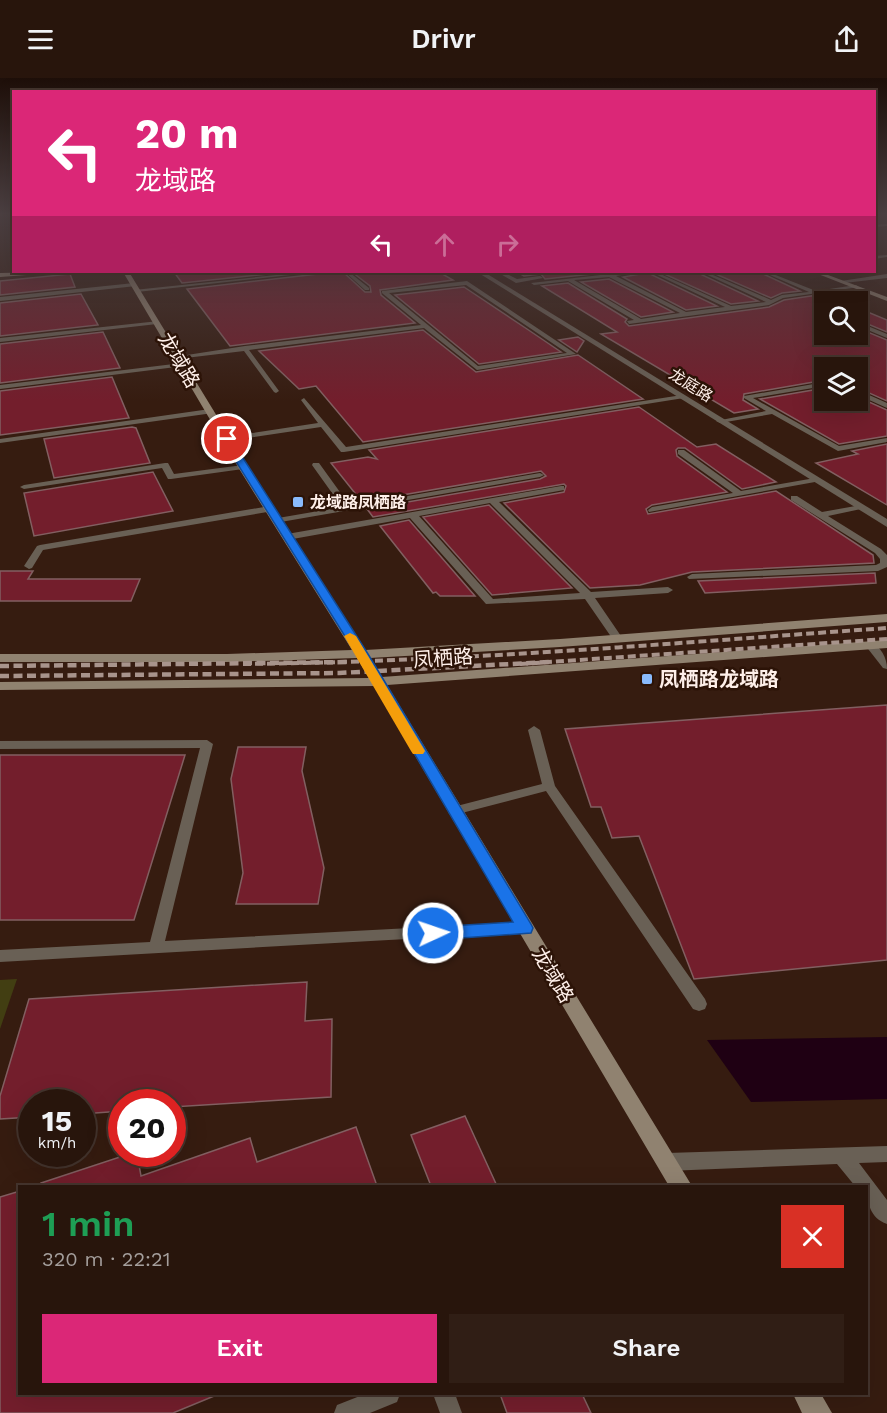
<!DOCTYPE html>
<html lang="en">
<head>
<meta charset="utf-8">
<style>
  :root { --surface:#28150c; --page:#301e15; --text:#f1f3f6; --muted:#a59f9d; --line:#44342d; --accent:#db2777 }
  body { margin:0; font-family:"Work Sans","Noto Sans SC",sans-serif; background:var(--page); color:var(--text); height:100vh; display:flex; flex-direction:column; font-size:22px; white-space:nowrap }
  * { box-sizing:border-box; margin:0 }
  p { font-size:20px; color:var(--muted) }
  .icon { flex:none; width:33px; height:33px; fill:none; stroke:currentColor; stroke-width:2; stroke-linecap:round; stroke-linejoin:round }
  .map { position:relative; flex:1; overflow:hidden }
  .panel { position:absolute; left:18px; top:1107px; width:850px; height:210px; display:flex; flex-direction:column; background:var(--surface); border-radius:0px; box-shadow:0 6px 24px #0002,0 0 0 2px var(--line) }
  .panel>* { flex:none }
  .guide { position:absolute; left:12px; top:12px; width:864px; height:183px; border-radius:0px; box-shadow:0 6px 24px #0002,0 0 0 2px var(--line); background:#db2777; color:#fff; overflow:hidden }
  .buttons { position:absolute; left:814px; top:213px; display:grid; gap:12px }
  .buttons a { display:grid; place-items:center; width:54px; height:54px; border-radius:0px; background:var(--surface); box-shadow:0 6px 24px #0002,0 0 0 2px var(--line); font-size:30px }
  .speed { position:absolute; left:18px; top:1011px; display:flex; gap:12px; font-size:30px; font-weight:700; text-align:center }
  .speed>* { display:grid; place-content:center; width:78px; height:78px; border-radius:50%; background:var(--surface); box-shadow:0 6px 24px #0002,0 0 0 2px var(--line); line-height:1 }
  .speed small { font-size:15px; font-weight:400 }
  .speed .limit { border:9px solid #d22; background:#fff; color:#111 }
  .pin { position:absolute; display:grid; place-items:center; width:51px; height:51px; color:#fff; margin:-26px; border:3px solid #fff; border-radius:50%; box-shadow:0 2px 6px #0007 }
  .me { position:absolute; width:66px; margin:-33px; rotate:87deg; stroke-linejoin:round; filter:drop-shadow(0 0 4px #0008) }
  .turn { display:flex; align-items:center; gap:21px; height:126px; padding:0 24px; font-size:27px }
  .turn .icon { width:78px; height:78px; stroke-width:2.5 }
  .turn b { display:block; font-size:42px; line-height:51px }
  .lanes { display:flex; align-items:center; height:57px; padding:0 24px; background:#0003; justify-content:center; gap:30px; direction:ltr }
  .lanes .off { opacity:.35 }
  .round { display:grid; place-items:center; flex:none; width:63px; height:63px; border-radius:0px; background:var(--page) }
  .overview { display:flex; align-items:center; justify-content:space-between; height:102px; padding:0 24px }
  h1 { font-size:36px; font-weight:600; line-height:45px; color:#1e9e55 }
  .cta { display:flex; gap:12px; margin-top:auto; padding:12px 24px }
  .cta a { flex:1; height:69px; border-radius:0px; background:var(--accent); color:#fff; font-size:24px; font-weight:600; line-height:69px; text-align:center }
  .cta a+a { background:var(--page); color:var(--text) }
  header { display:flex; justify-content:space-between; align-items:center; height:78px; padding:0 24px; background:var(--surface); font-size:27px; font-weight:600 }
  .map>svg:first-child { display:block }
</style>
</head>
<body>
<header><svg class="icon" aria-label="menu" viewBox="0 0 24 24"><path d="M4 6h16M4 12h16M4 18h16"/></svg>Drivr<svg class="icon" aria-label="share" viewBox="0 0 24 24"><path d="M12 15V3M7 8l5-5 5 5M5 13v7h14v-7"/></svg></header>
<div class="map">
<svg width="887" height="1335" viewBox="0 0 887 1335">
  <rect width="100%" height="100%" fill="#361c10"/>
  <path fill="#423e12" d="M17,901L0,951V902Z"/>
  <path fill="#1f0013" d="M887,959V1021L751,1024L707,962Z"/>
  <g fill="#731e2c" stroke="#825f61" stroke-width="1.5">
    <path d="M174,194H288L182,205Z"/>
    <path d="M320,194H343L365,214H371L370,208L352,194H439L453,202L380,212L381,217L415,245L230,268L187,211L318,196Z"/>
    <path d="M517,194H612L545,201L541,196L524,198Z"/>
    <path d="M642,194H649L650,196L717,228L686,232L623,199L640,196Z"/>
    <path d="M660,194H699L700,196L758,223L731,226Z"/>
    <path d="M711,194H759L800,213L782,215L771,220Z"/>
    <path d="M70,196L75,209L0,217V203Z"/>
    <path d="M609,201L673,234L641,239L581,204Z"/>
    <path d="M568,205L627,241L625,244L629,248L769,229L784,222L824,216L841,224H825V227L816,224L813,228L814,231L825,236V256H858V250L887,262V323L858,310V290H825V302L744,316L743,322L758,331L734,335L601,256L617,254L542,208Z"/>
    <path d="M464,209L527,251L561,274L479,286L395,217Z"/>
    <path d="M81,216L98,247L0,258V225Z"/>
    <path d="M858,230L887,242V254L858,242Z"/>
    <path d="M423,252L476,294L578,277L643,321L363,364L316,308L299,311L259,273Z"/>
    <path d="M103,254L120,290L0,305V266Z"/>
    <path d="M578,259L584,263L577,274L559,262Z"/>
    <path d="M112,299L129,340L0,357V313Z"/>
    <path d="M825,310V322H858V319L887,332V358L839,366L760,321Z"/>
    <path d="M639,329L697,369L716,366L776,404L742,411L685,370H678L676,372L677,378L727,414L652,427L646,431L648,436L776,413L873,477L874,485L692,494L640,507L590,510L504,425L564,414L566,408L564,406L373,439L367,431L540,401L546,398L541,393L362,424L331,385L368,379L377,381L369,372Z"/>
    <path d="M132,349L136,350L150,385L54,400L44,361Z"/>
    <path d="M887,366V427L816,385L858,376L852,373Z"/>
    <path d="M153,394L173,433L34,458L24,415Z"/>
    <path d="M489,427L572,510L492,517L423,439Z"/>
    <path d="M409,442L475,518H440L436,514L433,515L380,448Z"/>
    <path d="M0,493H33L28,501H140L131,523H0Z"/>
    <path d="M875,495L876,505L705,515L698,503Z"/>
    <path d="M887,627V882L694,901L639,758L612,760L601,729H591L565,651Z"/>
    <path d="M238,669H306L302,693L324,790L318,826H236L243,795L231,701Z"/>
    <path d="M0,677H185L134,842H0Z"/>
    <path d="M307,904L305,943L332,941L331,1019L172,1029V1024H122V1033L82,1036V1024H32V1039L0,1041V1018L29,921Z"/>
    <path d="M465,1038L497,1108H431L411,1057Z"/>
    <path d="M356,1049L377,1108H42L41,1105L129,1076H137L141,1098L250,1060L257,1084Z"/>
    <path d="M20,1113V1316H219L173,1335H0V1119Z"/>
    <path d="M500,1316H582L591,1335H507Z"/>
  </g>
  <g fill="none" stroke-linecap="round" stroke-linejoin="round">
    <g fill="#696055" fill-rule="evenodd">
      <path d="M887,146V148L874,149V147Z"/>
      <path d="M887,177V179L874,181V178Z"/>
      <path d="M305,194H318L137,214L134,212Z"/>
      <path d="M345,194H349L369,210V212H365Z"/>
      <path d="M497,194H503L517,201L540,198L543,200L516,205Z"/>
      <path d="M627,194H640L616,198L686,234L725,229L651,194H656L731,228L766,224L701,194H706L771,222L782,217L809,214L763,194H768L816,213L856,207L859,209L783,220L769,227L629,246L627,243L634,242L568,203L534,207L531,205ZM609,199L680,235L641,241L574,202Z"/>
      <path d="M887,196V200L844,205L841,203Z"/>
      <path d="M467,203L576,276L477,292L424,250L249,272L279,313L276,315L274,314L244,273L177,281L174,279L245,268L421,247L382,215V213ZM466,207L567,275L478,288L389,215Z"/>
      <path d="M134,205L136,208L0,223V219Z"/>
      <path d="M817,226L825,230V234L815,229Z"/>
      <path d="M159,243L157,246L0,264V260Z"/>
      <path d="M858,244L887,256V260L858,248Z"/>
      <path d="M182,285L185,287L184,288L0,311V307Z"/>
      <path d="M825,304V308L753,320L839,368L887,360V364L838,373L772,336L720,345L716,343L766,333L744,320V318Z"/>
      <path d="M858,312L887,325V330L858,317Z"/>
      <path d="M682,317L685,319L684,320L344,374H341L321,349L227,363L223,361L227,359L318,345L301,322L304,320L346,369Z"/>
      <path d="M210,331L214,333L213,335L0,365V361Z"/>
      <path d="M678,372H684L741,413L815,400L819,402L815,404L649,434L648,432L652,429L733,415L678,376Z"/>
      <path d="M165,385H168L174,396L243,387L247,389L243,391L171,401H168L162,390L24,411L20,409L24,407Z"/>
      <path d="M313,385H319L350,428L540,395L544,397L540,399L275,445V441L278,440L342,429L312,387Z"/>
      <path d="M561,408H564V412L499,424L591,514L668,509L673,512L668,515L595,520L623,561L622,563H614L585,521L486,526L410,440L287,462L283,459L287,456ZM490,425L580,515L493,521L419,438Z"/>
      <path d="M791,418H797L822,434L861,427V431L828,438L881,471L887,477V489L878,493L689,501L687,499L692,496L876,487L880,485V481L875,475L791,422Z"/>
      <path d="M270,428L273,429V433L43,472L32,490L29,491L24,488L37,468L40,467Z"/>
      <path d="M870,564C881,568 887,580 887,591L883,590L865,567Z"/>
      <path d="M534,648L540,652L555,708L705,921L707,926L705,931L699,933L693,931L546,713L454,737L449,736L448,733L449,730L542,706L528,652Z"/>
      <path d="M207,662L213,666L165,863L525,844L530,846L532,850L530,854L0,884V872L150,864L200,670L0,671V663Z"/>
      <path d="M887,1068V1084L859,1085L887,1122V1146C870,1140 867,1125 867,1108H855L837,1086L667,1093L661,1090L658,1084L661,1078L667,1075Z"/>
      <path d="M365,1316H400L397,1324L370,1335H334L337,1327Z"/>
      <path d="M433,1316H455L462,1335H440Z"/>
    </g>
    <path fill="#696055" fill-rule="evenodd" d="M477,194H484L887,441V449Z"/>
    <g fill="#908270" fill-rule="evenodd">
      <path d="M43,194L40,196L0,199V195Z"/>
      <path d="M123,194H129L248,389L365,572L560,561L887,536V544L560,569L370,580L382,599L887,562V570L387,607L692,1108H669L374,608L0,612V604L369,600L357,580L227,584H0V576H227L352,572L238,389Z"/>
      <path d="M813,194H820L887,219V223Z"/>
      <path d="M793,1316H821L832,1335H802Z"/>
    </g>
    <g stroke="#a8948c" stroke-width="4" stroke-dasharray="8 4" stroke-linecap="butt">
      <path d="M243,586C458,584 673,565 887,550"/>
      <path d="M520,586L887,561"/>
    </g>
    <g stroke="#a8948c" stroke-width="4.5" stroke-dasharray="9 4.5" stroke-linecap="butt">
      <path d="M0,588L350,584"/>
      <path d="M0,598L339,595L549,584"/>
    </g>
  </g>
  <linearGradient id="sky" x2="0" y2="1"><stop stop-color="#1e0f09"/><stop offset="0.42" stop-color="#4c4042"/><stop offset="1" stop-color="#4c4042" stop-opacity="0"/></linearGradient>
  <rect width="887" height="323" fill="url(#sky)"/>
  <path fill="#1a73e8" stroke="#114b97" stroke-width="1.5" d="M227,359L231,361L368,576L531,846L533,850L531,855L433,862L427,860L424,855L427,851L433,849L513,844L356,576L222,361Z"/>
  <path fill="#f59e0b" d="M350,555L356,558L425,673L423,676H413L411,673L344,558Z"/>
  <g fill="#89bafc" stroke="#2c1307" stroke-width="2">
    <rect x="292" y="418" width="12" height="12" rx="3"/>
    <rect x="641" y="595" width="12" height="12" rx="3"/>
  </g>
  <g text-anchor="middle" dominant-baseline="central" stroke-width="5" stroke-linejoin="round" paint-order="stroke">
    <g font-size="16" fill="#feefe9" stroke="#2c1307">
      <text transform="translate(691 307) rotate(32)">龙庭路</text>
    </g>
    <g font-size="16" font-weight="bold" fill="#feefe9" stroke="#2c1307" text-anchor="start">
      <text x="310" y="424">龙域路凤栖路</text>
    </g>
    <g font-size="20" fill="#feefe9" stroke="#2c1307">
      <text transform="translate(179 282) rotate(59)">龙域路</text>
      <text transform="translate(443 580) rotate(-4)">凤栖路</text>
      <text transform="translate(553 897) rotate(59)">龙域路</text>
    </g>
    <g font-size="20" font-weight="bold" fill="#feefe9" stroke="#2c1307" text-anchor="start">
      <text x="659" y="601">凤栖路龙域路</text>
    </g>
  </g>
</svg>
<div class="buttons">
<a><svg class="icon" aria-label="search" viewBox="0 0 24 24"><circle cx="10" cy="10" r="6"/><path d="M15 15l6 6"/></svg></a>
<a><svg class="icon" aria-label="layers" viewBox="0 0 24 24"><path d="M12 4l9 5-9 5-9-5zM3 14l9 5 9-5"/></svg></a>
</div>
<div class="speed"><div>15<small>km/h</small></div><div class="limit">20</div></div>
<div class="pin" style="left:227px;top:361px;background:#d93025"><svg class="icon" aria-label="arrive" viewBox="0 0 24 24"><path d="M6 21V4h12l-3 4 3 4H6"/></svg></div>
<svg class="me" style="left:433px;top:855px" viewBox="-20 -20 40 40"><circle r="17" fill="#1a73e8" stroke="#fff" stroke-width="3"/><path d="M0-11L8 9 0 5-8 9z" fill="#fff"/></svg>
<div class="guide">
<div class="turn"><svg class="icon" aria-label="left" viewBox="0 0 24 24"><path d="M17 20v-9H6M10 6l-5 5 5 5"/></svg><div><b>20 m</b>龙域路</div></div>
<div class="lanes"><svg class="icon" aria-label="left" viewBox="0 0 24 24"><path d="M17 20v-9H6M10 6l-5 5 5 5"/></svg><svg class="icon off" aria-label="ahead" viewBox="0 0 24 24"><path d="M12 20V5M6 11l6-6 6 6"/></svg><svg class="icon off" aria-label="right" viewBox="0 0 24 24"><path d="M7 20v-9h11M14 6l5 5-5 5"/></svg></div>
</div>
<section class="panel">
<div class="overview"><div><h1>1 min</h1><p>320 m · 22:21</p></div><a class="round" style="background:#d93025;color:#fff"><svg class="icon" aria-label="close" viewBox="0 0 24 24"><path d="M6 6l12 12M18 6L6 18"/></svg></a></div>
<div class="cta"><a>Exit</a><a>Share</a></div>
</section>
</div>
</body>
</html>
